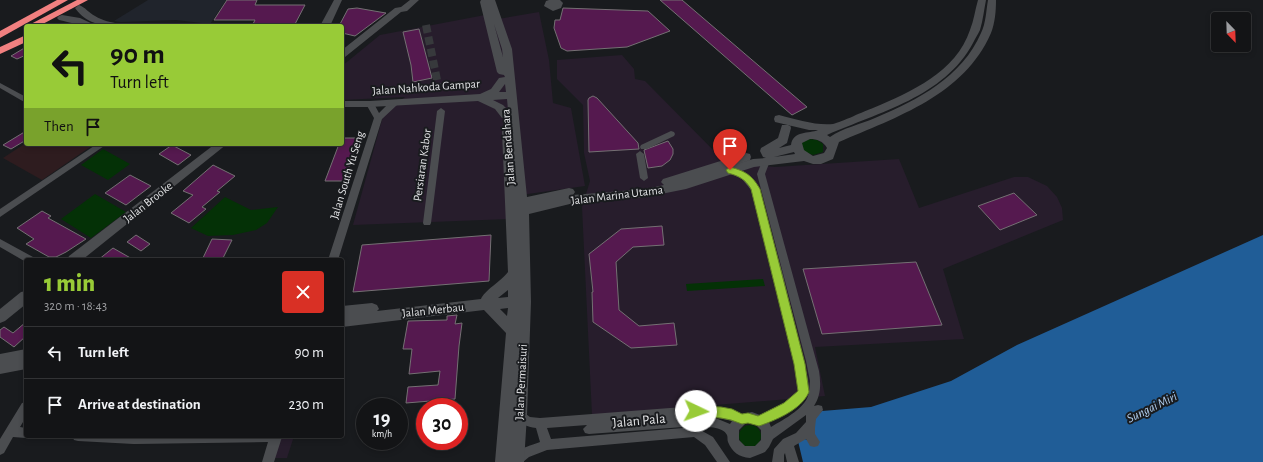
<!DOCTYPE html>
<html lang="en">
<head>
<meta charset="utf-8">
<style>
  :root { --surface:#131416; --page:#202123; --text:#f1f3f6; --muted:#9d9ea1; --line:#323335; --accent:#98cb37 }
  body { margin:0; font-family:"Alegreya Sans",sans-serif; background:var(--page); color:var(--text); height:100vh; display:flex; flex-direction:column; font-size:15px; white-space:nowrap }
  * { box-sizing:border-box; margin:0 }
  p { font-size:13px; color:var(--muted) }
  .icon { flex:none; width:22px; height:22px; fill:none; stroke:currentColor; stroke-width:2; stroke-linecap:round; stroke-linejoin:round }
  .map { position:relative; flex:1; overflow:hidden }
  .details { position:absolute; left:24px; top:258px; width:320px; height:180px; display:flex; flex-direction:column; background:var(--surface); border-radius:4px; box-shadow:0 2px 6px #0003,0 0 0 1px var(--line) }
  .details>* { flex:none }
  .hud { position:absolute; left:24px; top:24px; width:320px; height:122px; border-radius:4px; box-shadow:0 2px 6px #0003,0 0 0 1px var(--line); background:#98cb37; color:#111; overflow:hidden }
  .needle { width:26px; rotate:157deg }
  .buttons { position:absolute; left:1211px; top:12px; display:grid; gap:8px }
  .buttons a { display:grid; place-items:center; width:40px; height:40px; border-radius:4px; background:var(--surface); box-shadow:0 2px 6px #0003,0 0 0 1px var(--line); font-size:20px }
  .speed { position:absolute; left:356px; top:398px; display:flex; gap:8px; font-size:20px; font-weight:700; text-align:center }
  .speed>* { display:grid; place-content:center; width:52px; height:52px; border-radius:50%; background:var(--surface); box-shadow:0 2px 6px #0003,0 0 0 1px var(--line); line-height:1 }
  .speed small { font-size:10px; font-weight:400 }
  .speed .limit { border:6px solid #d22; background:#fff; color:#111 }
  .pin { position:absolute; display:grid; place-items:center; width:34px; height:34px; color:#fff; margin:-41px -17px; border-radius:50% 50% 50% 0; rotate:-45deg; box-shadow:0 0 4px #0007 }
  .pin .icon { rotate:45deg }
  .me { position:absolute; width:44px; margin:-22px; rotate:93deg; stroke-linejoin:round; filter:drop-shadow(0 0 3px #0008) }
  .turn { display:flex; align-items:center; gap:14px; height:84px; padding:0 20px; font-size:18px }
  .turn .icon { width:52px; height:52px; stroke-width:2.5 }
  .turn b { display:block; font-size:28px; line-height:34px }
  .then { display:flex; align-items:center; height:38px; padding:0 20px; background:#0003; gap:8px; font-size:15px }
  .round { display:grid; place-items:center; flex:none; width:42px; height:42px; border-radius:4px; background:var(--page) }
  .headline { display:flex; align-items:center; justify-content:space-between; height:68px; padding:0 20px }
  h1 { font-size:24px; font-weight:800; line-height:30px; color:var(--accent) }
  ul { padding:0; list-style:none }
  li { display:flex; align-items:center; gap:12px; height:52px; padding:0 20px; border-top:1px solid var(--line) }
  li div { flex:1 }
  li b { display:block; font-size:15px }
  li em { font-style:normal }
  .map>svg:first-child { display:block }
</style>
</head>
<body>
<div class="map">
<svg width="1263" height="462" viewBox="0 0 1263 462">
  <rect width="100%" height="100%" fill="#191b1e"/>
  <g fill="#271d2c">
    <path d="M539,12L549,60L553,103L571,108L585,186L507,197L509,219L353,225L383,116L405,97L342,100V66L380,35L485,15L487,21Z"/>
    <path d="M622,55L634,69L635,79L645,81L719,156L743,164L775,167L899,159L919,208L1014,177H1028L1047,186L1057,197L1062,208L1063,220L943,269L964,339L815,347L825,396L592,415L582,207L590,181L584,153L583,105L557,79V60Z"/>
    <path d="M281,436H294L287,458H274Z"/>
  </g>
  <path fill="#20242c" d="M148,0H226L210,24L176,20L121,22L114,21Z"/>
  <path fill="#2e1c1f" d="M26,143L85,144L90,147L42,180L3,158Z"/>
  <g fill="#043106">
    <path d="M810,139L817,140L823,144V152L813,155L803,151L801,143Z"/>
    <path d="M103,149L130,164L108,180L81,165Z"/>
    <path d="M95,194L126,212L91,238L61,219Z"/>
    <path d="M225,197L251,210L278,207L267,223L256,230L233,235L208,236L191,228Z"/>
    <path d="M763,279L765,286L687,291L686,284Z"/>
    <circle cx="750" cy="436" r="11"/>
  </g>
  <path fill="#205d97" d="M1263,235V462H803L798,441L805,439L813,443L815,418L822,411L871,407L951,381L1017,345Z"/>
  <g fill="#55194f" stroke="#747073">
    <path d="M227,0H257L255,5H305L294,26H252L255,20H214Z"/>
    <path d="M660,0H682L807,107L792,115Z"/>
    <path d="M357,8L380,12L386,13L355,36L342,33V26H339L348,9Z"/>
    <path d="M563,8L648,11L670,31L627,47L567,51L561,48L554,28L555,20H560Z"/>
    <path d="M419,29L432,78L413,82L411,65L403,32Z"/>
    <path d="M26,47V55L17,59L11,56Z"/>
    <path d="M593,96L597,98L638,143L639,149L589,152L588,100L589,98Z"/>
    <path d="M26,131V140L11,149L3,145Z"/>
    <path d="M342,138H359L344,181H325L339,144H342Z"/>
    <path d="M668,141L673,149V154L670,160L662,166L648,168L644,150Z"/>
    <path d="M172,145L191,155L178,165L159,154Z"/>
    <path d="M213,165L235,176L217,191L220,192L202,207L206,209L189,223L171,213L193,195L183,191Z"/>
    <path d="M130,175L151,186L126,205L105,193Z"/>
    <path d="M1014,193L1037,215L1000,230L978,206Z"/>
    <path d="M42,211L51,216L48,218L86,239L66,252L56,257H49L26,244L34,239L17,228Z"/>
    <path d="M662,226L664,245L633,247L616,262L619,310L639,326L674,323L677,345L631,348L593,322L592,292H593L589,254L621,229Z"/>
    <path d="M136,235L150,244L141,251L127,242Z"/>
    <path d="M491,235L489,281L353,292L362,245Z"/>
    <path d="M212,239L232,240L222,260H202Z"/>
    <path d="M113,248L134,260H98Z"/>
    <path d="M916,262L942,325L822,334L803,269Z"/>
    <path d="M457,315L455,324L462,323L459,346L455,399L406,403L408,387L438,385L440,371L409,374L412,349H403L408,321L447,320V316Z"/>
    <path d="M26,322V336L14,347L0,337V330L4,327L13,333Z"/>
  </g>
  <g fill="none" stroke-linecap="round" stroke-linejoin="round">
    <path stroke="#37393c" stroke-width="8" stroke-dasharray="8 4" stroke-linecap="butt" d="M426,25L438,85"/>
    <g fill="#4b4d50" fill-rule="evenodd">
      <path d="M0,83L26,97V103L0,88Z"/>
      <path d="M394,100L398,103L397,105L382,119L338,260H328L374,118L366,104L370,101L373,102L379,113L391,101Z"/>
      <path d="M441,108L445,111L431,223L430,225H424L423,223L437,111Z"/>
      <path d="M671,131L674,132L675,134L674,136L647,149H641L640,147L641,145Z"/>
      <path d="M97,144H107L0,217V209Z"/>
      <path d="M640,151L644,154L648,178L644,181L640,178L636,154Z"/>
      <path d="M766,158L770,161L765,174L819,371C821,384 821,395 814,406L818,405L822,406L823,410L816,419L815,428V434L820,442L818,446L814,447L810,446L806,439L794,446L799,462H787L785,453L784,455V462H772L774,449L783,439L796,433L806,422V415L773,439L769,447L765,452L750,458C739,457 732,452 728,442C727,440 728,437 727,435C723,426 705,427 697,426L589,434L585,433L583,429L587,425L547,428L551,439L695,427L713,437L730,462H717L705,445L694,437L547,450L529,457L523,462H511C513,449 530,446 540,442L536,428C527,427 519,424 515,415L516,411L520,410L530,417L540,418L696,406L719,408L742,414L752,412L760,415L785,402L799,390L798,379L773,275L751,190L742,179L727,172L726,170L730,167L748,175L759,189L783,275L808,379L809,392L810,381L806,361L757,174L763,159ZM809,392C807,408 784,419 771,427L769,422C782,415 803,407 809,392ZM713,417L732,421L730,424ZM746,423H754L761,430V440L755,446H745L739,440V430Z"/>
      <path d="M0,239L33,257L35,260H26V262L0,247Z"/>
      <path d="M26,402V417L20,427L26,428V436L30,437L26,438L13,437L4,453L0,455V439L22,403Z"/>
      <path d="M72,436H282V437L274,462H262L268,442L134,444L78,441L74,440Z"/>
    </g>
    <g fill="#4b4d50" fill-rule="evenodd">
      <path d="M334,0H342L330,26H320Z"/>
      <path d="M410,0H419L407,11L401,12L345,57L342,58V50L395,8L401,7Z"/>
      <path d="M481,0H495L512,49L527,197L569,188L573,189L575,192L573,195L646,189L664,185L661,182L663,179L746,153L750,154L751,157L750,160L681,182L753,159L766,158L763,157L760,151L761,148L778,138L782,125H790L791,128L787,143L779,148L791,145C793,130 809,134 818,130H809L775,122L774,119L775,116L779,115C795,119 817,126 833,124C842,122 864,111 873,108C911,92 956,72 970,30C974,20 975,10 978,0H986C984,10 983,20 980,30C978,34 975,39 973,43C944,97 879,112 827,135L830,137C843,128 861,124 875,118C918,100 962,77 981,33C986,23 986,11 988,0H996C996,11 995,23 991,33C964,95 897,117 839,142L833,159L821,164H813L804,161L754,167L686,189L646,197L578,202L529,214L531,302L527,415L524,462H495L506,333L484,310L342,327V306L372,303L377,305L379,309L377,311L481,299C484,291 501,281 508,272L502,132L503,129H509L508,118H502L495,109L478,101L370,107H342V101H370L480,94L491,89L499,78L505,77L504,75L499,74L497,72L480,2ZM494,24L502,49L503,57ZM505,84L506,92H499ZM507,99L508,110L503,105L493,100ZM810,139C817,139 823,141 827,148L824,153L813,156L804,150L802,143ZM794,152L795,154L774,157ZM508,290V297L498,298ZM508,308L507,316L500,309Z"/>
      <path d="M549,0H560L563,3L561,8L553,11L544,6L546,1Z"/>
      <path d="M79,5C85,7 89,13 95,16C103,21 111,22 119,24L121,26C102,26 86,24 75,8Z"/>
      <path d="M62,15L80,18L97,26C84,26 71,23 59,20L57,18L59,16Z"/>
      <path d="M136,23H184L189,26H131Z"/>
      <path d="M215,144H227L82,260H67L69,256Z"/>
      <path d="M26,291V304L5,321L0,323V309L21,292Z"/>
      <path d="M26,349V369L0,374V354Z"/>
    </g>
    <g fill="#f18080" fill-rule="evenodd">
      <path d="M57,0H68L0,38V31Z"/>
      <path d="M77,0H88L39,26H27Z"/>
      <path d="M26,35V42L0,54V47Z"/>
    </g>
  </g>
  <path fill="#98cb37" stroke="#638424" d="M730,167C745,171 752,175 760,189L805,364L809,392C801,410 776,420 759,426L748,423L742,424L731,420L721,418L696,416L692,415L690,411L692,408L696,406L721,407L732,409L742,414L748,413L758,416L784,403L798,391L794,364L751,189C745,179 739,176 728,173L726,170Z"/>
  <g text-anchor="middle" dominant-baseline="central" stroke-width="4" stroke-linejoin="round" paint-order="stroke">
    <g font-size="12" fill="#e1e2e4" stroke="#191b1e">
      <text transform="translate(426 87) rotate(-4)">Jalan Nahkoda Gampar</text>
      <text transform="translate(508 147) rotate(-94)">Jalan Bendahara</text>
      <text transform="translate(422 165) rotate(-82)">Persiaran Kabor</text>
      <text transform="translate(347 175) rotate(-73)">Jalan South Yu Seng</text>
      <text transform="translate(617 195) rotate(-7)">Jalan Marina Utama</text>
      <text transform="translate(148 202) rotate(-38)">Jalan Brooke</text>
      <text transform="translate(433 310) rotate(-6)">Jalan Merbau</text>
      <text transform="translate(521 382) rotate(-87)">Jalan Permaisuri</text>
    </g>
    <g font-size="13" font-style="italic" fill="#afcdee" stroke="#191b1e">
      <text transform="translate(1152 408) rotate(-26)">Sungai Miri</text>
    </g>
    <g font-size="14" fill="#e1e2e4" stroke="#191b1e">
      <text transform="translate(639 421) rotate(-5)">Jalan Pala</text>
    </g>
  </g>
</svg>
<div class="buttons">
<a><svg class="needle" viewBox="-14 -14 28 28"><path d="M0-13l5 13h-10z" fill="#e53935"/><path d="M0 13l5-13h-10z" fill="#9d9ea1"/></svg></a>
</div>
<div class="speed"><div>19<small>km/h</small></div><div class="limit">30</div></div>
<div class="pin" style="left:730px;top:170px;background:#d93025"><svg class="icon" aria-label="arrive" viewBox="0 0 24 24"><path d="M6 21V4h12l-3 4 3 4H6"/></svg></div>
<svg class="me" style="left:696px;top:411px" viewBox="-20 -20 40 40"><circle r="19" fill="#fff"/><path d="M0-13L10 11 0 6-10 11z" fill="#98cb37"/></svg>
<div class="hud">
<div class="turn"><svg class="icon" aria-label="left" viewBox="0 0 24 24"><path d="M17 20v-9H6M10 6l-5 5 5 5"/></svg><div><b>90 m</b>Turn left</div></div>
<div class="then">Then<svg class="icon" aria-label="arrive" viewBox="0 0 24 24"><path d="M6 21V4h12l-3 4 3 4H6"/></svg></div>
</div>
<section class="details">
<div class="headline"><div><h1>1 min</h1><p>320 m · 18:43</p></div><a class="round" style="background:#d93025;color:#fff"><svg class="icon" aria-label="close" viewBox="0 0 24 24"><path d="M6 6l12 12M18 6L6 18"/></svg></a></div>
<ul>
<li><svg class="icon" aria-label="left" viewBox="0 0 24 24"><path d="M17 20v-9H6M10 6l-5 5 5 5"/></svg><div><b>Turn left</b></div><em>90 m</em></li>
<li><svg class="icon" aria-label="arrive" viewBox="0 0 24 24"><path d="M6 21V4h12l-3 4 3 4H6"/></svg><div><b>Arrive at destination</b></div><em>230 m</em></li>
</ul>
</section>
</div>
</body>
</html>
